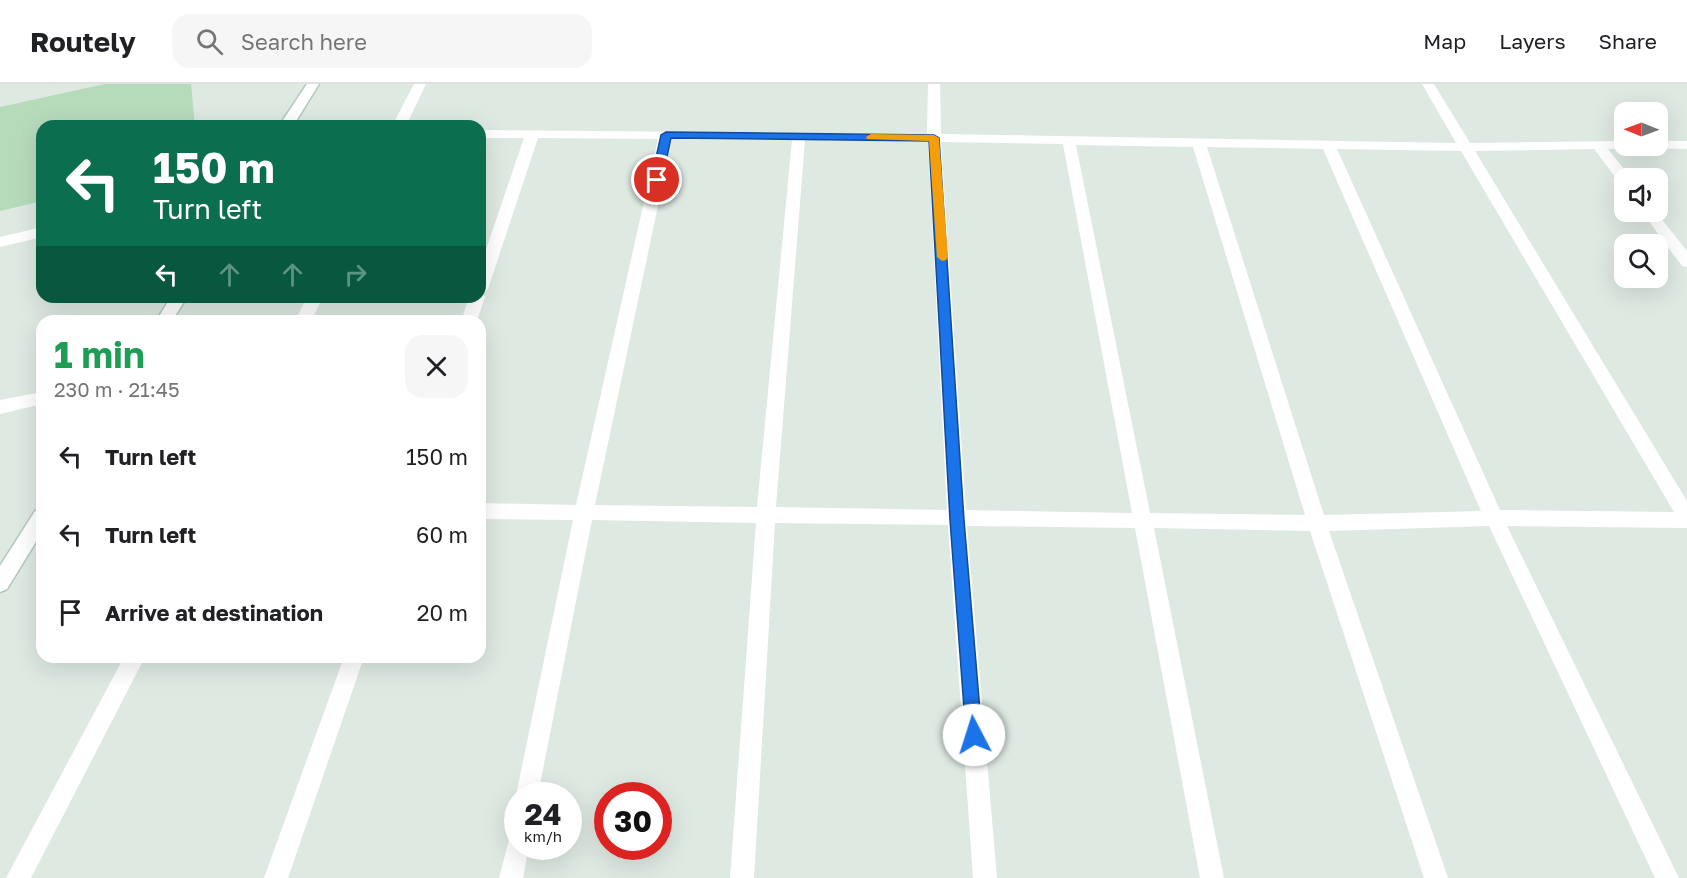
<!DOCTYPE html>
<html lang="en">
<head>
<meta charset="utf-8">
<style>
  :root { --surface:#fff; --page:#f6f6f6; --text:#202124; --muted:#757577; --line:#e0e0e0 }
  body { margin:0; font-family:"Golos Text",sans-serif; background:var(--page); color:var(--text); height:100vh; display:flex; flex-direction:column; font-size:22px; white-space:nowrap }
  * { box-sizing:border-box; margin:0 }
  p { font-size:20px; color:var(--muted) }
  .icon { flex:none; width:33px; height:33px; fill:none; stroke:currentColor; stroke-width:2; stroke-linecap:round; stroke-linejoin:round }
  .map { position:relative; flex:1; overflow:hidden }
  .panel { position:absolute; left:36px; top:231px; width:450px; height:348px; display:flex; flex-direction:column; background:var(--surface); border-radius:18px; box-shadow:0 6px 24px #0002 }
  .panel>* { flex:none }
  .guide { position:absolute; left:36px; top:36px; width:450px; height:183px; border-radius:18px; box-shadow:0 6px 24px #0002; background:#0b6e4f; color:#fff; overflow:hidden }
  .needle { width:39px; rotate:271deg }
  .fabs { position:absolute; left:1614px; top:18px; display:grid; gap:12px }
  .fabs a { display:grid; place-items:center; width:54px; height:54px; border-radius:12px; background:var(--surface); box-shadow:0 6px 24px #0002; font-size:30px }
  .speed { position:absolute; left:504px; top:698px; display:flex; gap:12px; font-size:30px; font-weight:700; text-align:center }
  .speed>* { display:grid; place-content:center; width:78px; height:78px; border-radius:50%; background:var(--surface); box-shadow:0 6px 24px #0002; line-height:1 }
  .speed small { font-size:15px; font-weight:400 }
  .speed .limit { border:9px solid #d22; background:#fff; color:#111 }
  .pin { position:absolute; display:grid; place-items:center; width:51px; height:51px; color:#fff; margin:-26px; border:3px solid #fff; border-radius:50%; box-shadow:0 2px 6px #0007 }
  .me { position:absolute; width:66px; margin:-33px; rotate:355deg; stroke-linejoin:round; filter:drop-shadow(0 0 4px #0008) }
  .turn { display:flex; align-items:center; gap:21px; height:126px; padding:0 18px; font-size:27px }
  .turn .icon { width:78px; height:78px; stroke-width:2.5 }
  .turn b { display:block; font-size:42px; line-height:51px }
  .lanes { display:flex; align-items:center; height:57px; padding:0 18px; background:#0003; justify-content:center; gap:30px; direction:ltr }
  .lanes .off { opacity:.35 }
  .round { display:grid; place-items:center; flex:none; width:63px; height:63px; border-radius:18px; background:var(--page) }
  .overview { display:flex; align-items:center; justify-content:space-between; height:102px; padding:0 18px }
  h1 { font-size:36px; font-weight:700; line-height:45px; color:#1e9e55 }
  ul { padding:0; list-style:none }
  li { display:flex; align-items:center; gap:18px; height:78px; padding:0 18px }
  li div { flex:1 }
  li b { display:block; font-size:22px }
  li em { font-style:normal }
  header { display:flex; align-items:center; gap:36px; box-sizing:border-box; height:84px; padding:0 30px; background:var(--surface); border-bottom:2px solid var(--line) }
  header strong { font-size:28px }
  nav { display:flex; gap:33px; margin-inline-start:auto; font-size:21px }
  .search { width:420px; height:54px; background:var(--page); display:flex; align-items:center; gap:15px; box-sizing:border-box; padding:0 21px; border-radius:18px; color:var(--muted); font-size:22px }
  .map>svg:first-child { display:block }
</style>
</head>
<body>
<header>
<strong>Routely</strong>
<div class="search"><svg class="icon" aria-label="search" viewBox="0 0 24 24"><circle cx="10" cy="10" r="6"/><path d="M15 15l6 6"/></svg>Search here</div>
<nav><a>Map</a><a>Layers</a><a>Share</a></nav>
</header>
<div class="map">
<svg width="1687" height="794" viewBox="0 0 1687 794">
  <rect width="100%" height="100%" fill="#dee9e2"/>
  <path fill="#b6dbbb" d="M105,0H191L195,42H42V117L0,127V23Z"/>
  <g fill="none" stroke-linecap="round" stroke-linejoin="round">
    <defs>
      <g id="secondary">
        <path d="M307,0H319L293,42H279Z"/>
        <path d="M171,213H187L172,237H156Z"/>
        <path d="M42,424V448L7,505L0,508V482L35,427Z"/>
      </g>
    </defs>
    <use href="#secondary" stroke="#b1c9bd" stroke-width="3"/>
    <g fill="#fff" fill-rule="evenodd">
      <path d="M414,0H426L406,42H392Z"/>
      <path d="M928,0H940L941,50L1456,59L1422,0H1434L1470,59L1624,57V62H1630L1624,65H1608L1631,94H1624V99L1619,98L1594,65L1475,67L1687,417V444L1507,442L1679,794H1655L1489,442L1329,447L1448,794H1424L1310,447L1154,444L1224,794H1200L1135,444L967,442L997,794H973L948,441L775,439L754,794H730L756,439L592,436L538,711H518V715L516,711L573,436L480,435V419L576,421L658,55L538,54L488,205L483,210L485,213L477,237H461L469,213H480V183L524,54H480V46L927,50ZM672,55L792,56L757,423L595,421ZM805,56L928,58L947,426L776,423ZM941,58L1063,60L1132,429L966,426ZM1076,61L1193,63L1305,431L1150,429ZM1207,63L1323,65L1481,427L1324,431ZM1337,65L1461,67L1674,428L1500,426Z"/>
      <path d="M1658,57H1687V65L1653,64L1652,62H1658Z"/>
      <path d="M1642,128H1656L1687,167V183L1682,182Z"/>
      <path d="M42,143V153L0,163V153Z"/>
      <path d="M307,213H323L311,237H295Z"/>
      <path d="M42,308V320L0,330V316Z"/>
      <path d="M124,573H145L31,794H6Z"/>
      <path d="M344,573H364L288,794H264Z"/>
      <path d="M518,749V762H529L523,794H499L510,752Z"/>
    </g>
    <use href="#secondary" fill="#fff" fill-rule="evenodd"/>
  </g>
  <path fill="#1a73e8" stroke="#114b97" stroke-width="1.5" d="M666,48L934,51L939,54L964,436L982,651L980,656L974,658L968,656L966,651L950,436L929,57L671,54L662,96L657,99L651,96L661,51Z"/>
  <path fill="#f59e0b" d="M871,50L934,51L939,54L948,173L946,176L942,177L937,173L929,57L867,55L866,53Z"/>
</svg>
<div class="fabs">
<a><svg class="needle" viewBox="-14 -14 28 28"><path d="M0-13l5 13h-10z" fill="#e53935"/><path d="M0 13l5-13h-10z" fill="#757577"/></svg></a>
<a><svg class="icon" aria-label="sound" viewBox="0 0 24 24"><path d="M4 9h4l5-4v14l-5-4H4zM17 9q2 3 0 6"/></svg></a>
<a><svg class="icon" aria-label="search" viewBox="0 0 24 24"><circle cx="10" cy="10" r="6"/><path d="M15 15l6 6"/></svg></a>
</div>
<div class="speed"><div>24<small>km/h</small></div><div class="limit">30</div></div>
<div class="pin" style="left:657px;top:96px;background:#d93025"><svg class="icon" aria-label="arrive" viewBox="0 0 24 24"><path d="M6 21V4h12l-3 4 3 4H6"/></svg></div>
<svg class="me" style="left:974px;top:651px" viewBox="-20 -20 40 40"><circle r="19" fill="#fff"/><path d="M0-13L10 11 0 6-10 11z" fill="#1a73e8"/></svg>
<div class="guide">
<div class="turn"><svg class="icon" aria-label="left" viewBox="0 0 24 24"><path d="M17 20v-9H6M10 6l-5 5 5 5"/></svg><div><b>150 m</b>Turn left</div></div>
<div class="lanes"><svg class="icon" aria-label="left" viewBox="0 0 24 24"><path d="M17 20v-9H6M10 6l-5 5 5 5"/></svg><svg class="icon off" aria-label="ahead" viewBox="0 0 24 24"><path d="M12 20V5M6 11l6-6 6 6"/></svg><svg class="icon off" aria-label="ahead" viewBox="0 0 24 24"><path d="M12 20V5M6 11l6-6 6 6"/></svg><svg class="icon off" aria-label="right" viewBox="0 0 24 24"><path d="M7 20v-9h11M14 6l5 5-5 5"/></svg></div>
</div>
<section class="panel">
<div class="overview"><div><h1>1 min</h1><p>230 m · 21:45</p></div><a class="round"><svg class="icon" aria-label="close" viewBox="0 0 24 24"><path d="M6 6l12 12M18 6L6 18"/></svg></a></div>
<ul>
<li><svg class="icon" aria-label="left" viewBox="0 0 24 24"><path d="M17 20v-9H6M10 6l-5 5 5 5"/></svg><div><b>Turn left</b></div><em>150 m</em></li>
<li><svg class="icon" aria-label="left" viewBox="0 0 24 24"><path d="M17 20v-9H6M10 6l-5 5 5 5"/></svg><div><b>Turn left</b></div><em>60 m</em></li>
<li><svg class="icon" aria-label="arrive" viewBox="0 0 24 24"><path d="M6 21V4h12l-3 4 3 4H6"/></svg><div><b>Arrive at destination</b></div><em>20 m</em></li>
</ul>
</section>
</div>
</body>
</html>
